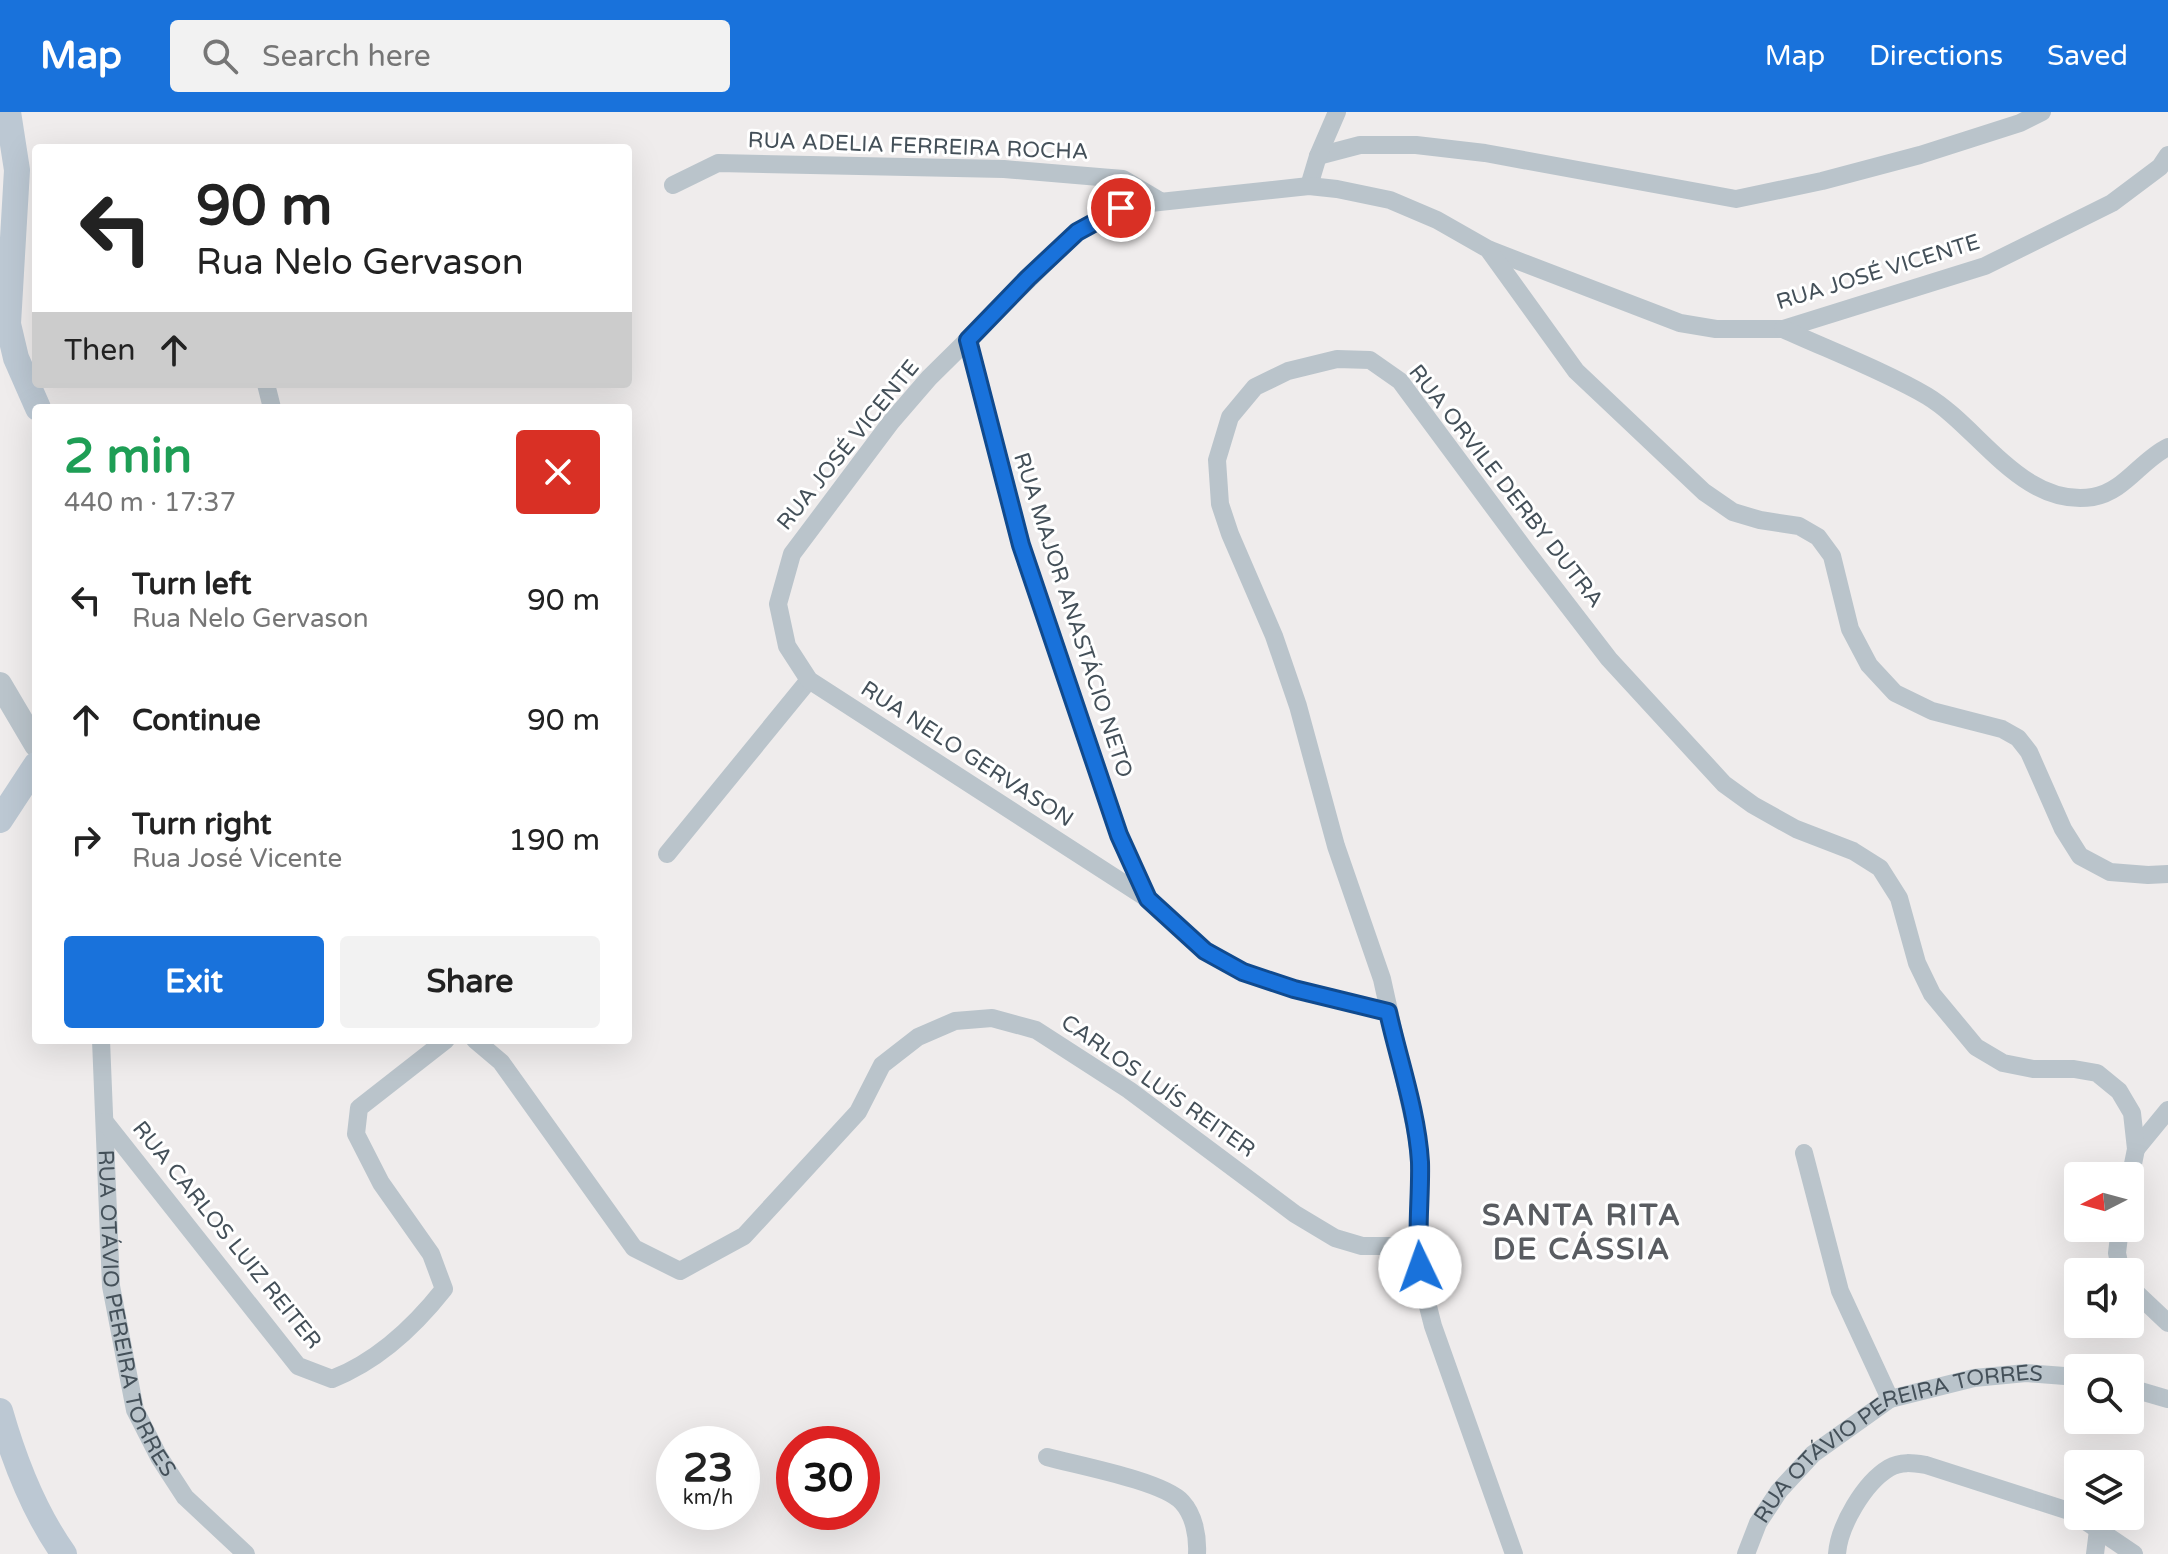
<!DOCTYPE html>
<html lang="en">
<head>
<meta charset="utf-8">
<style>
  :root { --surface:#fff; --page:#f2f2f2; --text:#222; --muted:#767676; --accent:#1972db }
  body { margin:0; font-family:"Varela Round",sans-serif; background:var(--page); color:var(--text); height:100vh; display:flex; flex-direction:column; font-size:30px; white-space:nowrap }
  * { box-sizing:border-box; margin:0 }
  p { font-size:26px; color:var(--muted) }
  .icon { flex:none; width:44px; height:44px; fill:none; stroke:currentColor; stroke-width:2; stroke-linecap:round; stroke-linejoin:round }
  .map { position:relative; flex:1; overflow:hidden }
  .panel { position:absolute; left:32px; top:292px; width:600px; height:640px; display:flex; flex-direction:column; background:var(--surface); border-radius:8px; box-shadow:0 8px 32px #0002 }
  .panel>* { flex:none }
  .top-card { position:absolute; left:32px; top:32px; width:600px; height:244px; border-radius:8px; box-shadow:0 8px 32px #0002; background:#fff; color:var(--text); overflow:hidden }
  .needle { width:52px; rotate:264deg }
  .fabs { position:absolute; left:2064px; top:1050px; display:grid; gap:16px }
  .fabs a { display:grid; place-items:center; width:80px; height:80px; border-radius:8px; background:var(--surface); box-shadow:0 8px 32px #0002; font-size:40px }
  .speed { position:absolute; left:656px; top:1314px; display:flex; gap:16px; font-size:40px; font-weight:700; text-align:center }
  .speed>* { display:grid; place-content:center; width:104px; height:104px; border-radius:50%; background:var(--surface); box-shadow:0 8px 32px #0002; line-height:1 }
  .speed small { font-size:20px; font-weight:400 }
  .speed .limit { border:12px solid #d22; background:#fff; color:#111 }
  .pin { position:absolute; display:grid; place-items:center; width:68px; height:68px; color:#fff; margin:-34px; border:4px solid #fff; border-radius:50%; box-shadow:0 2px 8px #0007 }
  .me { position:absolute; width:88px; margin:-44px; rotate:357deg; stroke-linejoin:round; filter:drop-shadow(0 0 6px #0008) }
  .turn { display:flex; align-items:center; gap:28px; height:168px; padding:0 32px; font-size:36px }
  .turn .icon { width:104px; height:104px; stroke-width:2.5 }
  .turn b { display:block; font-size:56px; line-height:68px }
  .then { display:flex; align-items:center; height:76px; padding:0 32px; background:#0003; gap:16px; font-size:30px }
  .round { display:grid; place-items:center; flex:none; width:84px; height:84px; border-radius:8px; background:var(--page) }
  .head { display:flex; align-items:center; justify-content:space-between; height:136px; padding:0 32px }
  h1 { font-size:48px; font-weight:700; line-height:60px; color:#1e9e55 }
  .primary-button { display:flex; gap:16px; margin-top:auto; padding:16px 32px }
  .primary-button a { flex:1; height:92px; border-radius:8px; background:var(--accent); color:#fff; font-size:32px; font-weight:700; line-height:92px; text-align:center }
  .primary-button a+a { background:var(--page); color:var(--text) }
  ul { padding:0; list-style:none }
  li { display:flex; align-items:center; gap:24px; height:120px; padding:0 32px }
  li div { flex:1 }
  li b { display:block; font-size:30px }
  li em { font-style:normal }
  header { display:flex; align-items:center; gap:48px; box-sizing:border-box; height:112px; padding:0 40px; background:var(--accent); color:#fff }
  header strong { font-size:38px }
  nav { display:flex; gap:44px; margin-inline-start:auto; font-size:28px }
  .search { width:560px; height:72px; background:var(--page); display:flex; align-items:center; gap:20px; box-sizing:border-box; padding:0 28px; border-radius:8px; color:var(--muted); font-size:30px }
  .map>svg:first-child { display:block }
</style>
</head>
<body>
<header>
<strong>Map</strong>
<div class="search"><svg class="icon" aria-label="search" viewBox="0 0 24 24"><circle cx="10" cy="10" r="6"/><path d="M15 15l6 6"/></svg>Search here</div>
<nav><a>Map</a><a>Directions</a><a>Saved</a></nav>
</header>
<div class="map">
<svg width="2168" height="1442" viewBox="0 0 2168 1442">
  <rect width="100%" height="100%" fill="#efecec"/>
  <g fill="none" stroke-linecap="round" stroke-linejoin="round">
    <g stroke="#bac4cb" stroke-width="18">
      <path d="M1318,44L1360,33H1416L1485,41L1736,87L1822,69L1920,43L2020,11L2042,0"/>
      <path d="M673,73L718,51L1004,57L1123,67L1160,89"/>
      <path d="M1309,74L1318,44L1337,0"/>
      <path d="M1490,138L1680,211L1716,217H1783L1985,154L2112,91L2160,55L2168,43"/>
      <path d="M1783,217C1829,238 1884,259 1927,284C1980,316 2022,396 2093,385C2124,380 2141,348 2168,335"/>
      <path d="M968,228L1021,433L1119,723L1148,787"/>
      <path d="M266,272L272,296"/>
      <path d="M667,742L809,568"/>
      <path d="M1388,900L1294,877L1243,860L1205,839L1148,787L809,568L787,534L778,492L792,442L891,310L929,266L1077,120L1121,96L1141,92L1309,74L1337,77L1390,88L1437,108L1488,137L1576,259L1704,380L1733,400L1760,408L1799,414L1818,425L1832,444L1850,517L1869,553L1895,581L1932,599L2002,617L2018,626L2029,640L2063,717L2080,744L2110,760L2148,763L2168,762"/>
      <path id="s1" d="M101,928L111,1174L135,1298L159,1345L185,1385L246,1442"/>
      <path d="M475,928L501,950L634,1136L680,1159L744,1124L858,1000L882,953L918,925L955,909L992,906L1036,918L1129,978L1295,1102L1335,1126L1362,1134H1418"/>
      <path d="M105,1010L298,1254L332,1267C378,1249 414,1215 444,1177L431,1142L381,1071L356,1022L359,996L446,928"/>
      <path d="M2136,1037L2168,998"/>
      <path d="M1804,1041L1840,1179L1890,1287"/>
      <path d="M2120,1116L2117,1141L2121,1160"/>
      <path d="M2130,1175L2168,1211"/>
      <path d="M2130,1276L2168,1287"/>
      <path d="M1047,1345C1076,1353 1163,1369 1182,1390C1194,1403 1198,1424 1197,1442"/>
      <path d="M1514,1442L1433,1214L1423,1175L1418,1134L1420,1049L1415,1016L1382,867L1336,734L1298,594L1274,524L1230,422L1220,392L1217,348L1230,305L1255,275L1288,259L1337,247L1370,248L1400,269L1526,439L1609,547L1724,672L1753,693L1796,717L1853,739L1880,756L1899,786L1917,851L1932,882L1976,935L2003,951L2033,957H2074L2097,961L2119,979L2132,1001L2136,1037L2130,1067"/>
      <path id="s2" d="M1746,1442L1758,1411L1779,1379L1813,1342L1890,1287L1974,1266L2026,1261L2078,1265"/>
      <path d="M1837,1442C1839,1414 1864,1371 1889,1356C1901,1349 1913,1351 1926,1353L2072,1400L2134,1442"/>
      <path d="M2095,1442L2098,1418"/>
    </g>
    <path stroke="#bac4cb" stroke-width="24" d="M0,572L36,633"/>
    <g stroke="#bcc8d3" stroke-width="26">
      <path d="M8,0L17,58L8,212L16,246L38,296"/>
      <path d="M0,708L36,653"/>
      <path d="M0,1299C14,1348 34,1400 64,1442"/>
    </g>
  </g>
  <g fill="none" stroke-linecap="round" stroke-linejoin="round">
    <defs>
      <path id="route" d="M1121,96L1077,120L1028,166L968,228L1021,433L1119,723L1148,787L1205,839L1243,860L1294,877L1388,900C1399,949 1417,1000 1420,1050C1421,1085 1416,1120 1420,1155"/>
    </defs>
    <use href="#route" stroke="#104a8e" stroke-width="20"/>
    <use href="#route" stroke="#1972db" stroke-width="14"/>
  </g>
  <g text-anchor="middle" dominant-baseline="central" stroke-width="6" stroke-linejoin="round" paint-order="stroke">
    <g font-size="22" fill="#445059" stroke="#fff">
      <text transform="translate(918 34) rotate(2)">RUA ADELIA FERREIRA ROCHA</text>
      <text transform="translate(1878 160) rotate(-17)">RUA JOSÉ VICENTE</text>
      <text transform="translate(848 333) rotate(-51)">RUA JOSÉ VICENTE</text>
      <text transform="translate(1506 374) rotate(52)">RUA ORVILE DERBY DUTRA</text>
      <text transform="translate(1073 503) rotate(72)">RUA MAJOR ANASTÁCIO NETO</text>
      <text transform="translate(967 642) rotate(33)">RUA NELO GERVASON</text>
      <text transform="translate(1158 974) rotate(35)">CARLOS LUÍS REITER</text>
      <text transform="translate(227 1123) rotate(51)">RUA CARLOS LUIZ REITER</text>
      <text stroke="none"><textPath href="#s1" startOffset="278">RUA OTÁVIO PEREIRA TORRES</textPath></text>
      <text stroke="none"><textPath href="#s2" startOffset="204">RUA OTÁVIO PEREIRA TORRES</textPath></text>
    </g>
    <g font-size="30" font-weight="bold" letter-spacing="2" fill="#595c61" stroke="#fff">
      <text x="1582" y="1103">SANTA RITA<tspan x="1582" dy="34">DE CÁSSIA</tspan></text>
    </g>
  </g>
</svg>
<div class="fabs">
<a><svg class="needle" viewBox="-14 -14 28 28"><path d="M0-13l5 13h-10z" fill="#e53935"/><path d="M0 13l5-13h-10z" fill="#767676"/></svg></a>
<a><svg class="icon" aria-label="sound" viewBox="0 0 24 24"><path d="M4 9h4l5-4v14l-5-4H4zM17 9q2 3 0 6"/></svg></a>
<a><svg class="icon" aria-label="search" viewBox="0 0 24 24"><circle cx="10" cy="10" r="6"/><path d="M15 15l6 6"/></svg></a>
<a><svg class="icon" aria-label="layers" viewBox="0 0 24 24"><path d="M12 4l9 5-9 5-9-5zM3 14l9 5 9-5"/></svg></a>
</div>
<div class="speed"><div>23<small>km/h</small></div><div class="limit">30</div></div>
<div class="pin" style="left:1121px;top:96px;background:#d93025"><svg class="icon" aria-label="arrive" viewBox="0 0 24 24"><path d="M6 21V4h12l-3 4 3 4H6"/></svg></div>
<svg class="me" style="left:1420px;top:1155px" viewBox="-20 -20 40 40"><circle r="19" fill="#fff"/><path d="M0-13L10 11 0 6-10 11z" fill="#1972db"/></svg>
<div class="top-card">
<div class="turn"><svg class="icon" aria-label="left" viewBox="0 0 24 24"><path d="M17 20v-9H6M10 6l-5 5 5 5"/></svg><div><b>90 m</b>Rua Nelo Gervason</div></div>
<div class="then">Then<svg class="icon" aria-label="ahead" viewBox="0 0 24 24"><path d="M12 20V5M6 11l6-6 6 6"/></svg></div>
</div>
<section class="panel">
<div class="head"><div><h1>2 min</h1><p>440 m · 17:37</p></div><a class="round" style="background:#d93025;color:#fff"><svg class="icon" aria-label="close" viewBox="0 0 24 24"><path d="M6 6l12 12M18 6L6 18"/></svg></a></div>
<ul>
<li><svg class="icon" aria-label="left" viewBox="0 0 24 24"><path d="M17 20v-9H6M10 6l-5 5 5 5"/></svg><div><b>Turn left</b><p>Rua Nelo Gervason</p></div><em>90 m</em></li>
<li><svg class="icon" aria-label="ahead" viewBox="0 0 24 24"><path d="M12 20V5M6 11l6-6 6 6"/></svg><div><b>Continue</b></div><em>90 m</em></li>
<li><svg class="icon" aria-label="right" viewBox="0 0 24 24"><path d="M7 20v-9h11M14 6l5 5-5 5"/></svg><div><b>Turn right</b><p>Rua José Vicente</p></div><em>190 m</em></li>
</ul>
<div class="primary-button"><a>Exit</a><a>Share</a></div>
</section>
</div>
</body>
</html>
